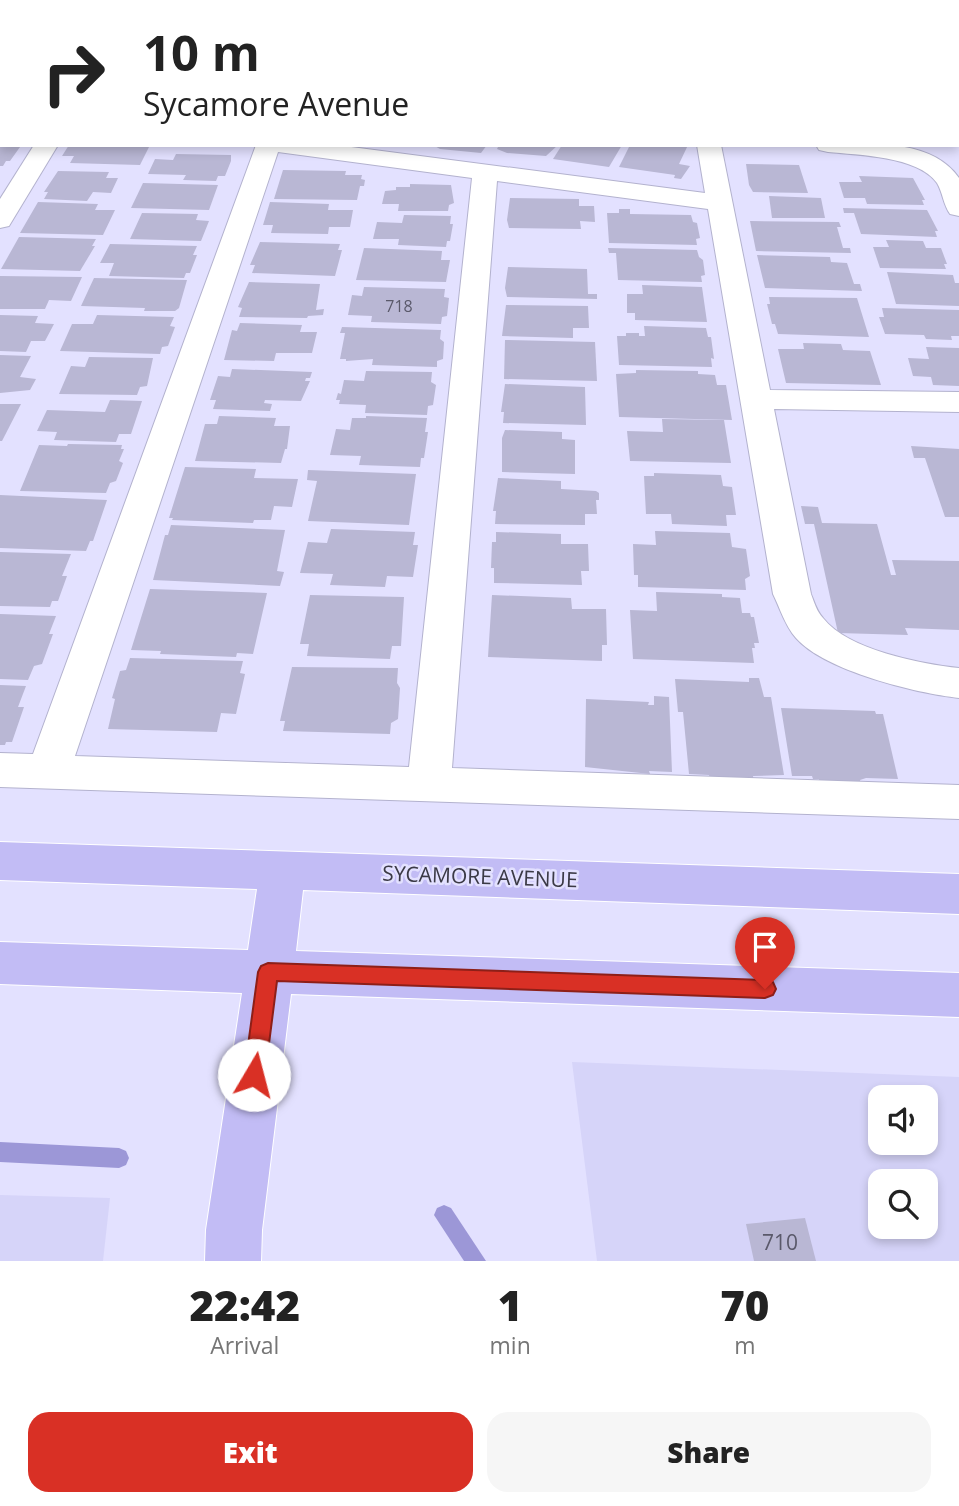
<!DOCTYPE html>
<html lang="en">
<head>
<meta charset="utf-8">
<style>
  :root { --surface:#fff; --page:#f6f6f6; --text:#222; --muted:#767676; --accent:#d93025 }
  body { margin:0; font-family:"Open Sans",sans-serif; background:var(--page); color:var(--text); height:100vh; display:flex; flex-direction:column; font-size:26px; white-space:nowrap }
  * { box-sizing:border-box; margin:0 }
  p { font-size:23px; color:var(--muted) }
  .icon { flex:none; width:38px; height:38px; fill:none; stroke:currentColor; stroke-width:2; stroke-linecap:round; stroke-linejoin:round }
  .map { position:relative; height:1261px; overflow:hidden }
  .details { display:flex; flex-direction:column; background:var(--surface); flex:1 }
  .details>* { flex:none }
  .guide { position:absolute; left:0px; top:0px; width:959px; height:147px; box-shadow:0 4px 10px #0003; background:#fff; color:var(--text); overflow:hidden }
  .buttons { position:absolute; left:868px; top:1085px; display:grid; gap:14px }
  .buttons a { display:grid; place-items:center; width:70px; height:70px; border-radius:14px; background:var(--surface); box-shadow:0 4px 10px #0003; font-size:35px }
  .pin { position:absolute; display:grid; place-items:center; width:60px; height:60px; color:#fff; margin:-72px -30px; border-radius:50% 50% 50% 0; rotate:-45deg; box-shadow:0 0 7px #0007 }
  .pin .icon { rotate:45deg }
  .me { position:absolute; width:77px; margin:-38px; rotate:8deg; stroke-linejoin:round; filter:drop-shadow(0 0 5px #0008) }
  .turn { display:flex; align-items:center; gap:24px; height:147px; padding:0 28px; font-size:32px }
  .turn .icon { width:91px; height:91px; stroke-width:2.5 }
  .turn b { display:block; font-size:49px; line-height:60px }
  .eta { display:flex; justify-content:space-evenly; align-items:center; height:119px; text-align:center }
  .eta b { font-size:42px; font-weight:800; line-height:49px }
  .cta { display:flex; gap:14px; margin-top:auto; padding:14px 28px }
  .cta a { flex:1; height:80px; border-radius:21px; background:var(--accent); color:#fff; font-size:28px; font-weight:800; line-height:80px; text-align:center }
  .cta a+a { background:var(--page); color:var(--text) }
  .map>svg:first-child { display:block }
</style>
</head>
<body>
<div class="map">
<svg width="959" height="1261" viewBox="0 0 959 1261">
  <rect width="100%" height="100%" fill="#e3e1ff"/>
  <g fill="#d6d4f9" fill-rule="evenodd">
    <path d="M572,1062L959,1077V1261H597ZM880,1097H926V1143H880ZM880,1181H926V1227H880Z"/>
    <path d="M0,1195L110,1198L103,1261H0Z"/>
  </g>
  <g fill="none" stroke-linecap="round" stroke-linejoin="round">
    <g fill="#9c97d7" fill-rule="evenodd">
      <path d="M0,1142L119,1148L126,1151L129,1158L126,1165L119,1168L0,1162Z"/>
      <path d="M444,1205L451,1208L486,1261H464L434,1215L437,1208Z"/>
    </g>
  </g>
  <g fill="#b9b7d4">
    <path d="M0,145L20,147L10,161H6L3,166H0Z"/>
    <path d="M69,145H150L140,165L70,163L74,156H62Z"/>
    <path d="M433,145H487L481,153L440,149Z"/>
    <path d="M499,145H558L546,156L507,153L497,149Z"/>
    <path d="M562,145H622L609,167L553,159Z"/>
    <path d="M630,145H688L679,164L690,166L681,179L674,178L675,175L619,167Z"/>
    <path d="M176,154L231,155V161L225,176H218L216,181L183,180L186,175L148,174L155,159L173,160Z"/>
    <path d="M746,164L799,165L808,193L753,192L749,185Z"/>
    <path d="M283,170L346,171L345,175H362L361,179L365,180L364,186H360L357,200L274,199Z"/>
    <path d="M58,171L109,172L106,178H118L111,193L93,192L87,201L44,199L48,192H44Z"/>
    <path d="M859,176L913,178L925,200H922L924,205L867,204L865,198H844L839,182H862Z"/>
    <path d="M143,183L218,185L209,210L131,208Z"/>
    <path d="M410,184L451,185L454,203L449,205L448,211H398L399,204H382L385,191L396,190V187H410Z"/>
    <path d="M769,196L821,198L825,218H772Z"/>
    <path d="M510,198L579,199V206H594L595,222L580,221L581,229L509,228L507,220Z"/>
    <path d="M38,202L98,204L95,210H115L103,235L20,233Z"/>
    <path d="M270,202L329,204L328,210H353L350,227H329L328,234L271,233L273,225H263Z"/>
    <path d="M843,208L927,210L938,231H935L937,237L861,234L854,213H844Z"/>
    <path d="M619,209H630V214L691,215L693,222L697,223L700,238L696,239L697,245L609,243L607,213H619Z"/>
    <path d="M142,213L198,214L196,220L209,221L201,241L130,239Z"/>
    <path d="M404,215L451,216L450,224H453L450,241H447L446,247L398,245L399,239H373L377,222L402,223Z"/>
    <path d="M750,221L839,222L841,227H837L843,248H850L851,253L756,251Z"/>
    <path d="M19,237L96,239L92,246H95L80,271L1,269Z"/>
    <path d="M886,240L923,241L926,248H941L947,264H944L946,269L880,268L873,247H889Z"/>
    <path d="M260,242L340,244L338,250H342L335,276L252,273L255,265H250Z"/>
    <path d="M110,244L197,246L193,255H197L190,273H186L184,278L109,276L114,263H100Z"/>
    <path d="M364,248L442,251L441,260H450L446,282L356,280Z"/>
    <path d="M608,248L697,250L699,257L703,260L705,275L701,276L702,282L618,280L616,253H609Z"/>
    <path d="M757,255L830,257L831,262L847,263L854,284H860L862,291L765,288Z"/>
    <path d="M508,267L587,269L588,294H597V299L507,297L505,288Z"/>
    <path d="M887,272L953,275L955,283H959V306L896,304Z"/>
    <path d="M0,276L82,277L71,301L49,300L45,309H0Z"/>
    <path d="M94,278L187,280L179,308L175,311H144L145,308L81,306Z"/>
    <path d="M249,282L320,284L316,310L324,309L323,315L308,316L307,318L239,317L242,308L238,307Z"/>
    <path d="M642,285L702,287L707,322L635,320V313H627V294H643Z"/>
    <path d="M364,287L445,289L444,297L449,298L447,316L442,317L441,324L371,322L372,316L348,315L352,295L362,296Z"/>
    <path d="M769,297L857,298L869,337L778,334L775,324H772L767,304H770Z"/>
    <path d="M506,305L588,306L589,328H573V338L502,336Z"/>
    <path d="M882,308L959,310V336H951L952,340L926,339L924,335L885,334L879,317H884Z"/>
    <path d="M0,315L38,316L35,323L54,324L45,341H31L26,352L0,351Z"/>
    <path d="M97,315L174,317L170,326L175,327L168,346L162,347L160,354L60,351L72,324H93Z"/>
    <path d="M240,323L302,325L300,332H317L312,353H276L274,361L224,360L232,330L237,331Z"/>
    <path d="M644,326L706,328L708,337H711L714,359L711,358L712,367L619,365L617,336H626V333H639V336H645Z"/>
    <path d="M342,327L441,330L440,339L444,342L443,359L437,361V367L372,365L373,359L346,361V359H340L345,333H340Z"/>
    <path d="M505,340L595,342L597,381L504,379Z"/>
    <path d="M803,343L841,344L843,350L870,351L881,385L786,383L778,349H804Z"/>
    <path d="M926,347L959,348V386L933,385L931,377L913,376L908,358L929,359Z"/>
    <path d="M0,355L31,356L20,377L36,379L30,390L0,393Z"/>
    <path d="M89,357L153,358L147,386L140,387L137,395L59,394L71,366L85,367Z"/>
    <path d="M232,369L312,372L310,378H306L305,381H310L301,401L265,400L264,403L272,404L270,411L213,409L216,400H210L218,376L230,377Z"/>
    <path d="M636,370L698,371V374L715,375L717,385H726L732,420L619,417L616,374L636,373Z"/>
    <path d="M366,371L432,372L431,382L436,385L433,405L428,406L427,415L365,413L366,405L339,404L340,400H336L338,393L341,394L344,380L364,381Z"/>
    <path d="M505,384L585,387L586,425L503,423L504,412H501Z"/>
    <path d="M110,400L142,401L131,434H119L116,442L54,440L57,432L37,431L47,410L105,412Z"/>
    <path d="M0,404H21L2,441H0Z"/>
    <path d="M219,416L276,418L274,426H290L287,449H285L281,463L195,461L205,424H217Z"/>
    <path d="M366,416L427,418L425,432H428L424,458H421L420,467L359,465L361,456L330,455L336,429L350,430L352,418H366Z"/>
    <path d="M662,419L724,420L731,463L630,461L627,431L663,432Z"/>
    <path d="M505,430L562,432V439L575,440V474L502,472V438Z"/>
    <path d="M68,444L122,445L121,449H124L119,461L123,463L116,481L110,483L106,493L20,491L39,445L67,446Z"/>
    <path d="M911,446L959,449V517H945L925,458H914Z"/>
    <path d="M185,467L256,469L254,478L298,479L292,507L274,506L271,520H254L253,523L172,520L173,518H169Z"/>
    <path d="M308,470L416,474L409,525L308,521L317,481L307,480Z"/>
    <path d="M654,473L721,475L723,486L732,487L736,515H726L727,526L672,524L671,514H646L644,476H654Z"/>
    <path d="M498,478L561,481V489L596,491L599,493V500H596L597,514H585V525L495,524L496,511H493Z"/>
    <path d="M0,495L107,500L93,541H90L86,551L0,548Z"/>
    <path d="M801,506L818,507L822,523L877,524L891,575H896L892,560L959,561V630L905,628L908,635L838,633L814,524H805Z"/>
    <path d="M171,525L285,530L277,571L284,572L280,586L153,580L165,535H168Z"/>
    <path d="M331,529L415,532L413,545H418L413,577L387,576L385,587L330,585L333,574L300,573L308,542L327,543Z"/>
    <path d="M655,531L730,533L732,547L746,549L750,576L745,579L746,590L638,587V575H634L633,544L656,545Z"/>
    <path d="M496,532L561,534V544H588L589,571H581L582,585L494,583V568H491L492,542H496Z"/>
    <path d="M0,552L71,554L62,576H67L58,601H52L50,607L0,606Z"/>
    <path d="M150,589L267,593L253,654L237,653L236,657L160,654L161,651L131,650Z"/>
    <path d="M656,592L722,594V597L740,598L742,613H750L751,617H754L759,643H754L755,648H752L754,663L633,659L630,610L657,611Z"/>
    <path d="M310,595L404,597L401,646H392L390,659L307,656L309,644H300Z"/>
    <path d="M492,595L571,598L572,609H606L607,645H602V661L488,657Z"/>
    <path d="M0,614L56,616L49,634H53L42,664L34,666L28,680L0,679Z"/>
    <path d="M130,658L243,661L240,673L245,674L236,714L221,713L217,732L108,729L115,699L112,698L120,671L126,670Z"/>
    <path d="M292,667L398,668L397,683L400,688L398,719L391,723L390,734L283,731L285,721H280Z"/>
    <path d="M749,678H759L764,697H771L784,775L753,776L754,782L710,781L709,775L689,774L683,712H678L675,679L749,682Z"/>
    <path d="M0,685L26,686L18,707H24L12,742H6L5,745H0Z"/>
    <path d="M654,696L669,697L672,772L649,771L650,774L585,767L586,699L649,702L648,705H654Z"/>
    <path d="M781,708L875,711L876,714H883L898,779L866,778L860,780L861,784L819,783V779H813L812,776H792Z"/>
    <path d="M805,1218L816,1261H754L746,1224Z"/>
  </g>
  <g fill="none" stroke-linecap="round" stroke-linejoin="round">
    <defs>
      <g id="minor">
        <path d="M636,0H657L635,2Z"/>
        <rect x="0" y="10" width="2" height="12"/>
        <rect x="0" y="85" width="2" height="14"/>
        <path d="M34,145H58L9,226L0,228V199Z"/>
        <path d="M256,145H336L705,193L697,145H721L770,390L959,392V412L774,409L811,594C814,602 817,612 823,618C848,650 921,664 959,668V698C916,693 825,671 796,638C785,626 780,608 773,594L708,209L497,181L452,768L959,785V819L0,787V753L33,754ZM278,152L472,178L409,767L75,756Z"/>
        <path d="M816,145C861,145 929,135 959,178V216L950,214C943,204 943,193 937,183C918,156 858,155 828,152L819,150Z"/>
      </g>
      <path id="major" d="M0,842L959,874V914L303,890L296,951L959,973V1017L291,994L262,1230L261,1261H205L206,1230L242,993L0,984V942L248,950L257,889L0,880Z"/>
    </defs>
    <use href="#minor" stroke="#b3b2ce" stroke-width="2"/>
    <use href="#major" stroke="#fff" stroke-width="2"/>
    <use href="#minor" fill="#fff" fill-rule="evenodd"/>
    <use href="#major" fill="#c2bcf5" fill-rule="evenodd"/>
  </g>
  <path fill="#d93025" stroke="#8d1f18" stroke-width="2" d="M268,963L765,980L773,982L776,989L773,995L765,998L277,981L265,1075L262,1082L254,1085L247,1082L244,1075L258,972L261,966Z"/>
  <g text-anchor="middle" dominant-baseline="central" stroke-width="5" stroke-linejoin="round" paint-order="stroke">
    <g font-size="16" fill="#5a596a">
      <text x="399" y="306">718</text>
    </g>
    <g font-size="21" fill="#3b3a46" stroke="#e3e1ff">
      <text transform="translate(480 876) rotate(2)">SYCAMORE AVENUE</text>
    </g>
    <g font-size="21" fill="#5a596a">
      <text x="780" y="1242">710</text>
    </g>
  </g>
</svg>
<div class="buttons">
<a><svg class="icon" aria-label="sound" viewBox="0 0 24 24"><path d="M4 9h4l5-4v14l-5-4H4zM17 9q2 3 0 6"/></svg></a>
<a><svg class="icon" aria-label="search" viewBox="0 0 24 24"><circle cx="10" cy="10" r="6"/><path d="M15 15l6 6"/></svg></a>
</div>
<div class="pin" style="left:765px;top:989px;background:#d93025"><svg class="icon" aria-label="arrive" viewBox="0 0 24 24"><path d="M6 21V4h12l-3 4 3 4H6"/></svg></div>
<svg class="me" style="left:254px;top:1075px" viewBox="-20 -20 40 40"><circle r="19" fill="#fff"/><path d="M0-13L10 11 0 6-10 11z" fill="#d93025"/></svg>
<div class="guide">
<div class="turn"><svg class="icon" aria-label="right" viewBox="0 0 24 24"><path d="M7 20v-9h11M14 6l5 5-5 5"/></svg><div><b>10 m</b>Sycamore Avenue</div></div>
</div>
</div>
<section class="details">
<div class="eta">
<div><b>22:42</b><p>Arrival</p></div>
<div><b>1</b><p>min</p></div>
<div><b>70</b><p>m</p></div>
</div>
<div class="cta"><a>Exit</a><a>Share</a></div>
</section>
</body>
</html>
